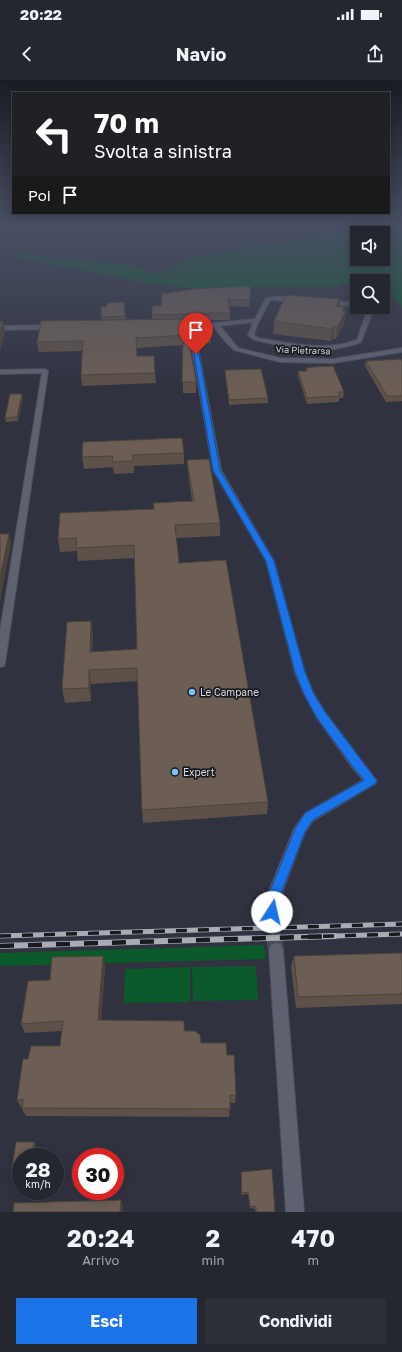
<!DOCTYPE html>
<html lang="it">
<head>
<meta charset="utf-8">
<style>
  :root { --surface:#242630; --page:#2c2e38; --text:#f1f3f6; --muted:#a3a5ab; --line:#41434c; --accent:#1a73e8 }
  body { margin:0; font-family:"Golos Text",sans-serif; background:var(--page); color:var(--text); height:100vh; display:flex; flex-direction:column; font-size:15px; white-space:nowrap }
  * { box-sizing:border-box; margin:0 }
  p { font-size:13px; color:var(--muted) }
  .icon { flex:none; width:22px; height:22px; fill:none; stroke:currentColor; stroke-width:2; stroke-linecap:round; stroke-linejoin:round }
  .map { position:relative; height:1132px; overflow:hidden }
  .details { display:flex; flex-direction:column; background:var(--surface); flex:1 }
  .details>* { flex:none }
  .guide { position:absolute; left:12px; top:12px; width:378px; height:122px; border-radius:0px; box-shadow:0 2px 10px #0003,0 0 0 1px var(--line); background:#202124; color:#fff; overflow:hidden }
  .buttons { position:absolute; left:350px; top:146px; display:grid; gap:8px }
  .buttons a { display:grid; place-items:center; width:40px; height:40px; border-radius:0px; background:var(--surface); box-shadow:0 2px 10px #0003,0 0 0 1px var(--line); font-size:20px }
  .speed { position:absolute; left:12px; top:1068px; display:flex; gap:8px; font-size:20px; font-weight:700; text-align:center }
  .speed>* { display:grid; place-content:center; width:52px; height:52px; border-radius:50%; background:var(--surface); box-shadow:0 2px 10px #0003,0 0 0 1px var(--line); line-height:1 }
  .speed small { font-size:10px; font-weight:400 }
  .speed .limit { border:6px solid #d22; background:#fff; color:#111 }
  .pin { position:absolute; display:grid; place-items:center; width:34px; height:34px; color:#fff; margin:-41px -17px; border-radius:50% 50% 50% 0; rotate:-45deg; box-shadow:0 0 4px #0007 }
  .pin .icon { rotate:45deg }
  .me { position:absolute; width:44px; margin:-22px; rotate:10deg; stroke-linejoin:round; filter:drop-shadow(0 0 3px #0008) }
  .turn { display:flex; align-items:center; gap:14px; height:84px; padding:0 16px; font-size:18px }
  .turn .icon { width:52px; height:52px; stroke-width:2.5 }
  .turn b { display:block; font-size:28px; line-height:34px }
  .then { display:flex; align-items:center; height:38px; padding:0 16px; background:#0003; gap:8px; font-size:15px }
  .eta { display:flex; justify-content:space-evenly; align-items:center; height:68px; text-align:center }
  .eta b { font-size:24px; font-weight:700; line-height:28px }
  .cta { display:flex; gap:8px; margin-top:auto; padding:8px 16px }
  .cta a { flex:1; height:46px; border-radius:0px; background:var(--accent); color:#fff; font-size:16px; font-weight:700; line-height:46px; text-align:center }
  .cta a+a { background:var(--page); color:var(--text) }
  .status { display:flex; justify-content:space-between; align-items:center; height:28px; padding:0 20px; background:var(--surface); direction:ltr }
  .status svg { height:11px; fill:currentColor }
  header { display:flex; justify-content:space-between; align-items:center; height:52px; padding:0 16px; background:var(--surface); font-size:18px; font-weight:700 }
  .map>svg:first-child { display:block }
</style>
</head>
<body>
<div class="status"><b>20:22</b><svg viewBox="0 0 49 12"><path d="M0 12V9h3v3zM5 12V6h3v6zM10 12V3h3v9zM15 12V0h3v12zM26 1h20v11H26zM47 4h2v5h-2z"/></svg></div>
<header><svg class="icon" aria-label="back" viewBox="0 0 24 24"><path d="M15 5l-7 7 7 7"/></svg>Navio<svg class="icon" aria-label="share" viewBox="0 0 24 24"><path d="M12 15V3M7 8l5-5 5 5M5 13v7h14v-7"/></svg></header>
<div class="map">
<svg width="402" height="1132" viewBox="0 0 402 1132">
  <rect width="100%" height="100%" fill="#303240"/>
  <g fill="#0c592c" fill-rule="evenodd">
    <path d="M329,148H402V227L383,205V201H357L328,207H236L199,209L141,202L21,178L14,174L15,172L20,170L31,175L71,180L124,184L143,188L150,193L158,194L177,188L178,183L192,177L249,169L242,164C270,165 297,159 325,154L331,151ZM357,153H383V179H357Z"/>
    <path d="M264,865L266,879L0,886V873Z"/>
    <path d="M256,886L258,920L193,921L192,887Z"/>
    <path d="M190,887V922L124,923L125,889Z"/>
  </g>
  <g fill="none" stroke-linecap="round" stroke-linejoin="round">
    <path stroke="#494b58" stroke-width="12" stroke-dasharray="12 6" stroke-linecap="butt" d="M272,833L275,857"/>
    <path stroke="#494b58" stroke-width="16" stroke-dasharray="16 8" stroke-linecap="butt" d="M274,856L276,870"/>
    <defs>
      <g id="minor">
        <path d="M279,216L300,220C293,224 278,220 270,220L257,245L254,255L258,258C290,263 325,272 357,260L368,228L367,227L374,228L361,262C327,276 289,268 254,260L248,255L253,242L220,246L238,268L280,278L333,279L402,268V272L333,283L280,282L234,270L224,260L214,247L194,246L221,390L274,481L305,593L314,614L325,632L377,701L375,704L313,741L305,752L279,821V833L277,838L272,840L267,838L265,833V821L294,749L305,733L363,700L352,687L317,638L304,614L295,593L266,481L213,390L188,245L191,243L194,245L255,239L266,218Z"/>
        <path d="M327,220L357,223V227L325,223V221Z"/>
        <path d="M0,246L52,245L55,247L52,249L0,250Z"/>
        <path d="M45,289L48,291L5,583L4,586L0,587V551L42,293L0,294V290Z"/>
        <path d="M276,863L281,865L283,870L304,1132H286L269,870L271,865Z"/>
      </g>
    </defs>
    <use href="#minor" stroke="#4e505b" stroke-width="2"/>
    <use href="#minor" fill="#5e6170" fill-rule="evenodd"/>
    <defs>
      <g id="rail-far1">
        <path d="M0,856L402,844"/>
        <path d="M301,857L402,854"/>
      </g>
      <path id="rail" d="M0,866L335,856"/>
    </defs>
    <use href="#rail-far1" stroke="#a9abb5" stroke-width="5"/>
    <use href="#rail" stroke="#a9abb5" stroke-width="6"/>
    <use href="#rail-far1" stroke="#191b21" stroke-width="3.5" stroke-dasharray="11" stroke-linecap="butt"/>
    <use href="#rail" stroke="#191b21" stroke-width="4.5" stroke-dasharray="14" stroke-linecap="butt"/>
  </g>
  <g fill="#5d5149">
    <path d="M251,211V218L249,227L229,226L230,233V240H207L211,256V263L199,264L196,248V242H188L190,255V265L196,302V313H183V265L137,268V276L155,293L156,303L82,306L81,295L82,271L39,272L37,262L101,240V237L107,227L124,222L126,240H152V226H161Z"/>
    <path d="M339,226L345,227L344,231H346L344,243L336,259H333L331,261L273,254L274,241Z"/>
    <path d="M366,281H402V321L386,322L365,286Z"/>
    <path d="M306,288L344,312L343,318H339V322L307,324L298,296V291H306Z"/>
    <path d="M225,290L268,318V323L229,325L225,295Z"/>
    <path d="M23,318L18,341L6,342L5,338Z"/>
    <path d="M184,373V384L134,386V393L114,394L113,387L84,389L82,377Z"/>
    <path d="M187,380L220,443V456L176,458L179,483L268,722L267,734L143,743L142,730L138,601L91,604V621L65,623L62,609L91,541L93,554L92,572L137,569L135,478L78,481L77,471L60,472L58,459L154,429L192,421L188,392Z"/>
    <path d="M402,873V924L296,928L291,887L294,876Z"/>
    <path d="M105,886L101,940L185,951L201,963L227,975L236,1015L235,1023H230L229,1037L26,1036L17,1020L28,979L60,966L62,951L25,953L21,944L50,900Z"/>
    <path d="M16,1062H34L36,1065L34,1077H21V1097H13L11,1094Z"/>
    <path d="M241,1092L275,1132H255V1129L250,1128L248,1114L241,1115Z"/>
  </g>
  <g fill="#4c423c">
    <path d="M251,211V218L249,227V220Z"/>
    <path d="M340,219L339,231L336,226Z"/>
    <path d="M345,227L343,236L346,231L344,243L336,259L337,247L342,231Z"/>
    <path d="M3,242L5,252L0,272V254Z"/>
    <path d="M334,246L333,259L331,261L332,249Z"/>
    <path d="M22,314L23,318L18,341L17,337Z"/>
    <path d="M9,454L11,464L0,522V498Z"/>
    <path d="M91,541L93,554L92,585L90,572Z"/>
    <path d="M89,590L91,604V621L89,608Z"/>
    <path d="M103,876L105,886L101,949L98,940Z"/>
    <path d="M34,1062L36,1065L34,1077H32Z"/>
    <path d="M121,1120L123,1127V1132H120Z"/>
  </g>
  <g fill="#6c5e55" stroke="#4c423c">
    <path d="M249,206L251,211L249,220L228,219L230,233H207V234L152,235V226H161L162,214L193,209Z"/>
    <path d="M286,215L340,219L336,226L345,227L342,231H346L337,247L334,246L332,249L274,241Z"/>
    <path d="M124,222L125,236L101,237V227H107V223Z"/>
    <path d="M188,239L190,255L136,258L137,276H154L155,293L81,295L83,261L37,262L41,241Z"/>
    <path d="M196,241H209L211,256H199Z"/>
    <path d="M0,242H3L0,254Z"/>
    <path d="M183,261H189L196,302H182Z"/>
    <path d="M401,279L402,281V316H387L366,281Z"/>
    <path d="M333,286L344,312H338L340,316L307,318L298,291H307L306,288L314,287Z"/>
    <path d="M261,289L268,318L229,320L225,290Z"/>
    <path d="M10,314H22L17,337L5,338Z"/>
    <path d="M182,358L184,373L133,375V381L112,382L113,376L82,377L83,362Z"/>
    <path d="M209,379L220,443L175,445L179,483L226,480L268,722L142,730L137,588L89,590V608L62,609L67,542L91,541L90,572L137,569L134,465L76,468L77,458L58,459L60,433L154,429L153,423L194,421L187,380Z"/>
    <path d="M0,454H9L0,498Z"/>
    <path d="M402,873V914L298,917L294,876Z"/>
    <path d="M103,876L98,940L184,941V951H195L200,955L201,963H226L227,975H234L236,1015H230V1029L22,1028L23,1019L17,1020L23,979H28L31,966H60L63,941L21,944L28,901L50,900L52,877Z"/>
    <path d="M16,1062H34L32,1077H21V1094H11Z"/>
    <path d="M272,1089L275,1132H256V1127L250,1126L248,1112L242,1113L241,1092Z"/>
    <path d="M121,1120L120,1132H13L14,1123Z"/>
  </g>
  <linearGradient id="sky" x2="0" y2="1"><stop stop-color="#1a1c23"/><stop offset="0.48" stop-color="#484f64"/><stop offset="1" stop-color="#484f64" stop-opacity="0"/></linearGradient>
  <rect width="402" height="307" fill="url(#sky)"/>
  <path fill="#1a73e8" stroke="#114b97" d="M196,272L199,274L220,390L274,481L305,592L314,614L325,632L377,701L375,704L313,740L305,752L278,821V832L276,837L272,838L267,837L265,832L266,821L295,749L305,733L364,700L353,687L317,638L304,614L295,592L266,481L213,390L194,274Z"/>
  <g fill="#80bdfa" stroke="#191b21" stroke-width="1.5">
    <circle cx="192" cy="612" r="4"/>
    <circle cx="175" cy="692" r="4"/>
  </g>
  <g text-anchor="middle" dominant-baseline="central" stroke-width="3.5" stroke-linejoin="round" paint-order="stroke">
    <g font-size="9" fill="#d8dae2" stroke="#191b21">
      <text transform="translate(303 270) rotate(2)">Via Pietrarsa</text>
    </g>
    <g font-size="10" fill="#d8dae2" stroke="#191b21" text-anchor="start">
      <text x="200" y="612">Le Campane</text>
      <text x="183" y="692">Expert</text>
    </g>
  </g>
</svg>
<div class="buttons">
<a><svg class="icon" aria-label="sound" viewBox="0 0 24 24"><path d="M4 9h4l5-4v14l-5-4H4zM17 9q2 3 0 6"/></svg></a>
<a><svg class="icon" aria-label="search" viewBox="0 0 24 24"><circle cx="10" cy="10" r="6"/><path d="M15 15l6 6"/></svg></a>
</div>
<div class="speed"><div>28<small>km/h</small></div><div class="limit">30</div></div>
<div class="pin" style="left:196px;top:274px;background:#d93025"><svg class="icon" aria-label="arrive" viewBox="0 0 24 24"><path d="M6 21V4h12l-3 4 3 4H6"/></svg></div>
<svg class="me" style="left:272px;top:832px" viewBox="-20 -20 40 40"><circle r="19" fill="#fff"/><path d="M0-13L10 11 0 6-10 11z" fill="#1a73e8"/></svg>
<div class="guide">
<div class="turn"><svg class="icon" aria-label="left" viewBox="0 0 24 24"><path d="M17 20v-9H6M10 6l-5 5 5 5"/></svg><div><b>70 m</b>Svolta a sinistra</div></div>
<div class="then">Poi<svg class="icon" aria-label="arrive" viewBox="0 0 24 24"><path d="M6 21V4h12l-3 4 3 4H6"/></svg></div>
</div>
</div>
<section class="details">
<div class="eta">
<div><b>20:24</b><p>Arrivo</p></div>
<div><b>2</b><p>min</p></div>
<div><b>470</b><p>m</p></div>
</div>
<div class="cta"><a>Esci</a><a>Condividi</a></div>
</section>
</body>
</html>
